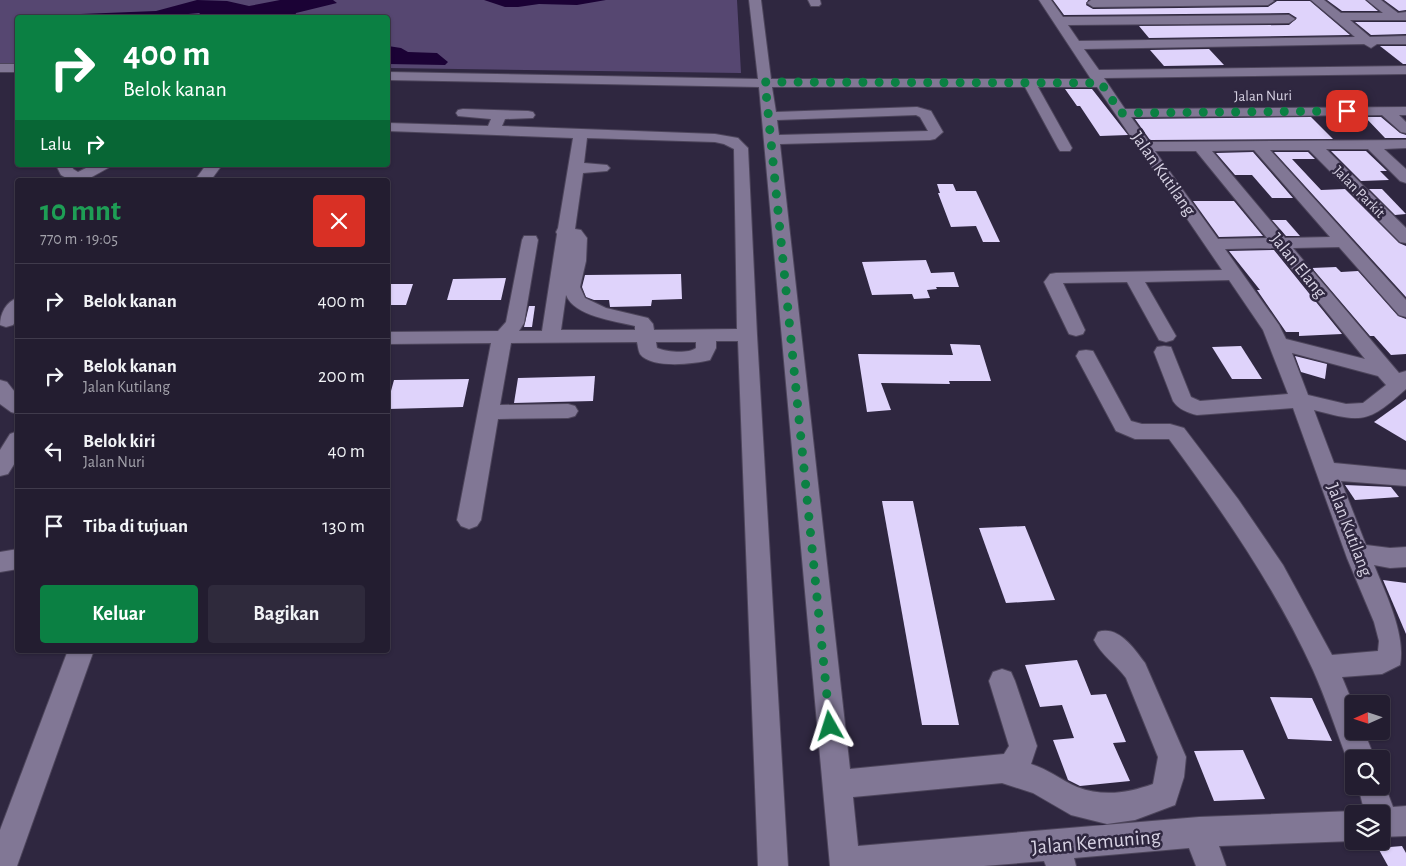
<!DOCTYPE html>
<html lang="id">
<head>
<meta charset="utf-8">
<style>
  :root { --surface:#231d30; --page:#2f2a3c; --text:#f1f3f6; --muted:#a3a2ab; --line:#403b4c; --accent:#0b8043 }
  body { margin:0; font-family:"Alegreya Sans",sans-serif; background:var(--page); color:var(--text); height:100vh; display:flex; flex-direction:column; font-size:19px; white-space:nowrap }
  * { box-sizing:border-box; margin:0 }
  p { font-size:16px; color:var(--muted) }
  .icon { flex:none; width:28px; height:28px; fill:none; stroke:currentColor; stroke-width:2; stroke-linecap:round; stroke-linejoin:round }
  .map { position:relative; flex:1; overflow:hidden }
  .sheet { position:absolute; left:15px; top:178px; width:375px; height:475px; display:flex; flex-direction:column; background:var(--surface); border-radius:5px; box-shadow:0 1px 4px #0004,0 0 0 1px var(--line) }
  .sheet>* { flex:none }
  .top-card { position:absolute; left:15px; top:15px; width:375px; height:152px; border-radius:5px; box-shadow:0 1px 4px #0004,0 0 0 1px var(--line); background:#0b8043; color:#fff; overflow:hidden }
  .needle { width:32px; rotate:267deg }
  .controls { position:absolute; left:1345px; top:695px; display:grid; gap:10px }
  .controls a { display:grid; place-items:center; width:45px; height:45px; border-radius:5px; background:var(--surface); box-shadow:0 1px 4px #0004,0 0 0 1px var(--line); font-size:25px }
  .pin { position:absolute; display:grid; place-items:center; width:42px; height:42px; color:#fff; margin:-21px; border-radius:10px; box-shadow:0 2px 8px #0006 }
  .me { position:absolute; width:55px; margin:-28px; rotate:354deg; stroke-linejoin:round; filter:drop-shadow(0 0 4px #0008) }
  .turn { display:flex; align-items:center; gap:18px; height:105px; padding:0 25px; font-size:22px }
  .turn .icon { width:65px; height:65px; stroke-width:2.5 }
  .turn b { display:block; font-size:35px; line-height:42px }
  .then { display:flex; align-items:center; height:48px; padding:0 25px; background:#0003; gap:10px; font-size:19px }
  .round { display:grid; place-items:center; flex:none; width:52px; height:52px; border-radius:5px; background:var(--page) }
  .headline { display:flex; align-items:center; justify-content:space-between; height:85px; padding:0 25px }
  h1 { font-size:30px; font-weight:700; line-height:38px; color:#1e9e55 }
  .cta { display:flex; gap:10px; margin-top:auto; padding:10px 25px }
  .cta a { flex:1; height:58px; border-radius:5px; background:var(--accent); color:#fff; font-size:20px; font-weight:700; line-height:58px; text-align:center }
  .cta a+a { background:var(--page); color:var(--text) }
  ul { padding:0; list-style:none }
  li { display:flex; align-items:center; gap:15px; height:75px; padding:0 25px; border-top:1px solid var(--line) }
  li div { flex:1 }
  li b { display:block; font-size:19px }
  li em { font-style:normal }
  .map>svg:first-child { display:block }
</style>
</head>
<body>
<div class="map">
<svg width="1406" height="866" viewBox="0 0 1406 866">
  <rect width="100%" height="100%" fill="#2f2740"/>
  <path fill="#564771" d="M0,0H737L741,73L388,68V18H18L17,63H0Z"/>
  <g fill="#1b0235">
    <path d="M197,0L227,1L249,6L280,0H333L337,3L296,13L295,16L299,17L205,18L199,13L145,18L66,17L81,14L156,11Z"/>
    <path d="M484,0H606L577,5L539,4L518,7H505Z"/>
    <path d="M388,46L401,48L408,52L437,53L448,62L445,65L388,64Z"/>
  </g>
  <g fill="#dfd3fb">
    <path d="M1053,0H1088L1086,5L1093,9L1268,7L1277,1H1310L1350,35L1149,38L1139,26L1289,25L1297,18L1289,13L1064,15Z"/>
    <path d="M1327,0H1365L1378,11H1342Z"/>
    <path d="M1384,0H1406V10L1399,11Z"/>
    <path d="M1355,22H1406V34L1371,35Z"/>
    <path d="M1380,46H1406V64H1403Z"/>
    <path d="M1209,49L1224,65L1164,66L1150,50Z"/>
    <path d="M1065,89H1092L1128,135L1100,136L1080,106H1077Z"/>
    <path d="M1311,117L1333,139L1150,140L1135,119Z"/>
    <path d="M1365,117H1381L1400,133L1406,135V138H1385Z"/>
    <path d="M1331,151H1366L1387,171H1380L1389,180L1361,181Z"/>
    <path d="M1253,152L1293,198H1272L1252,175H1235L1216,153Z"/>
    <path d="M1274,152H1308L1315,159H1292L1321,190L1345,189L1399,243L1406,246V297Z"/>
    <path d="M937,184H953L956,191H976L1000,242H983L976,226L951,227L938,193H940Z"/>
    <path d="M1369,189H1382L1406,214L1395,215Z"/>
    <path d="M1193,201H1234L1263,236L1219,237Z"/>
    <path d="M1272,220H1286L1300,236H1286Z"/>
    <path d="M1274,250L1342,334L1299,336V332H1286L1257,290H1260L1229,251Z"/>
    <path d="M926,260L931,273L954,272L959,287H936L937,289L927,290L930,298L914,299L912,294L872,295L862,262Z"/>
    <path d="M1336,267L1341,272L1358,271L1398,316L1406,319V354L1391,355L1374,336H1370L1312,268Z"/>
    <path d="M681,274L682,299L652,300L651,306L610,307L609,300H594L586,297L582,287L585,275Z"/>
    <path d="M506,278L501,300H447L453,279Z"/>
    <path d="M388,284H413L406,305H388Z"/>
    <path d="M529,306H535L532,327H524Z"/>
    <path d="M950,344L980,345L991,381H949L950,384L881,383L891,410L867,412L858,354L953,355Z"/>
    <path d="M1241,346L1262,379H1232L1212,347Z"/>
    <path d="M1295,356L1327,364L1325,379L1301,372Z"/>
    <path d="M595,376L593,401L514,403L518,378Z"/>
    <path d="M469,379L463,407L388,409V402L394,380Z"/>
    <path d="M1406,399V441L1374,422Z"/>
    <path d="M1345,485L1391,487L1399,497L1355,500Z"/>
    <path d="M882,501H913L959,725H922Z"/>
    <path d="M1025,526L1055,600L1006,603L979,528Z"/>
    <path d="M1383,580L1406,583V634Z"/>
    <path d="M1077,660L1091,695L1106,694L1126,742L1113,743L1130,781L1080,786L1068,780L1053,740L1074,738L1062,705L1040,707L1025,665Z"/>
    <path d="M1270,697L1312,698L1332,741L1288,739Z"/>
    <path d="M1243,750L1265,799L1214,801L1194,751Z"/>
    <path d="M1402,846L1406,853V866H1388L1378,848Z"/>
  </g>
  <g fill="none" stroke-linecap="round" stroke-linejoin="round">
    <defs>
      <g id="minor">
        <path d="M749,0H761L771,79H1091L1039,0H1051L1063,17L1289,15L1295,19L1289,23L1068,25L1079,41L1355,37L1311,0H1324L1341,13H1383L1367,0H1381L1398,13L1406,12V20H1350L1370,37L1406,36V44H1377L1371,48L1364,44L1084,49L1099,70L1406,66V74L1104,78L1125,109L1406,107V115H1399L1406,122V133L1401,132L1382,115L1131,117L1149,142L1406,140V148L1384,149L1406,169V183L1400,181L1368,149H1326L1406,228V243L1400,242L1309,150H1270L1406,300V317L1399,315L1339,247L1293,248L1399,373L1406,371V389C1368,423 1363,423 1314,410L1334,463L1406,470V486L1341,481L1366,545L1390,548L1406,547V567L1390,568L1374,565C1386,594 1406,635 1400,665L1382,674L1342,677L1354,706V731H1364L1375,759H1354V770L1351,769L1347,759C1336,730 1326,699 1313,670C1275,587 1223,512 1169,439H1135L1116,431L1076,356L1079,351L1086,350L1093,351L1131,421L1142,424H1170L1184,428L1238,499L1283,565L1332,655L1378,651L1379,641L1374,622L1347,558L1293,408L1197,415C1188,413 1178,409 1173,401L1154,352L1157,347L1164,346L1171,347L1191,397L1200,401L1288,394L1263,330L1229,280L1145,282L1176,336L1173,340L1166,342L1159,340L1127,282L1063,283L1085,330L1083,334L1076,336L1069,334L1067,330L1044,282L1050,274L1056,273L1222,270L1097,87H1038L1072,148L1070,151H1060L1058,148L1025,87H772L776,112L917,107L931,111L943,132L935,139L930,140L780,144L850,769L1004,754L1009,746L989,681L993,672L1002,669L1011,672L1015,681L1037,746L1031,764C1048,769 1061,780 1077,787C1103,797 1128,793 1153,784L1158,757L1126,678C1116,664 1101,655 1094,640L1098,632C1118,625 1134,648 1145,663L1186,757L1184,777L1175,805L1135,820L1107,824L1071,815L1033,793L1002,783L853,797L858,846L1199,817L1354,811L1361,814H1354V841L1219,846L1226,866H1196L1189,848L1074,858L1076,866H1046L1044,861L984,866H830L759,87L388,80V72L758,79ZM916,115L920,117L928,131L779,135L777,120ZM1254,150L1330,237L1285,238L1212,151ZM1155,151H1196L1267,238L1218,239ZM1275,248L1365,359L1286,339L1279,325L1225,249ZM1292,353L1378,376L1386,385L1363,403L1346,404L1308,395Z"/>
        <path d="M808,0H820L821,4L819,6H811Z"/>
        <path d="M1091,0H1273L1274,1L1268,5L1093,7L1087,3Z"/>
        <rect x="0" y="64" width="18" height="8"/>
        <path d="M463,109L528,111L533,112L535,115L533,118L505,119L502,126L715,134L738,138L748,148L757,335L788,866H758L738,341H716V348L710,360C694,364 651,369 640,354C638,350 638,346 637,342L511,343L500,405L568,404L575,406L578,411L575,416L568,418L498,419L481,520L477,526L469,529L461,526L457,520L491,343L388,344V332L498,331L506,322L522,240L524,236H536L538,240L524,323L519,331H542L557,234L556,232L558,228L573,138L388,131V123L488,126L491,119L458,116L456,113L458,110ZM587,138L715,142L724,144L734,149L737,329L654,330L653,324L648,318L606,308L585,298L580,287L586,261L587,238L581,230L575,229L583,173L607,171L610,168L607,165L584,163ZM566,295C574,316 614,321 635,326V330H561ZM656,342H696V348C688,354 667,352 657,348Z"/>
        <path d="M56,165H72L73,169L78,172L92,165H111L108,168L90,178L91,180H70L61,175Z"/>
        <path d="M206,165H222L211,180H195Z"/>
        <path d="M18,298V318L13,325L6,327L0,325C0,314 6,301 18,298Z"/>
        <path d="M0,380L7,382L18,396V414L11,412L0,404Z"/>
        <path d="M18,431V458L8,474L0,476V450L10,434Z"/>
        <path d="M18,549V569L0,572V552Z"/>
        <path d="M68,650H94L17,866H0V830Z"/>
        <path d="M1381,775L1393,807L1406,806V836L1381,837V814H1365L1358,786H1381Z"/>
      </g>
    </defs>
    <use href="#minor" stroke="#4d455b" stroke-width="2"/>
    <use href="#minor" fill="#817795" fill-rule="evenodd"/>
  </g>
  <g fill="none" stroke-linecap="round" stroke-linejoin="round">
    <path stroke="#0b8043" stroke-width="9" stroke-dasharray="0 16.2" d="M830,726L765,82L1101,83L1121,113L1347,111"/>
  </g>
  <g text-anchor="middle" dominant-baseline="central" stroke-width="5" stroke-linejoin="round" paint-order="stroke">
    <g font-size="15" fill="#d6d1e2" stroke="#2f2740">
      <text transform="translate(1263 96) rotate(-1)">Jalan Nuri</text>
      <text transform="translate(1359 192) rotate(45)">Jalan Parkit</text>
    </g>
    <g font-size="18" fill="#d6d1e2" stroke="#2f2740">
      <text transform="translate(1163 174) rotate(55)">Jalan Kutilang</text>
      <text transform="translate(1298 266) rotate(51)">Jalan Elang</text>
      <text transform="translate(1349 530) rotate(69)">Jalan Kutilang</text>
    </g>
    <g font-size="21" fill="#d6d1e2" stroke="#2f2740">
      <text transform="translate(1096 842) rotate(-5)">Jalan Kemuning</text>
    </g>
  </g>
</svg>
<div class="controls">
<a><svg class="needle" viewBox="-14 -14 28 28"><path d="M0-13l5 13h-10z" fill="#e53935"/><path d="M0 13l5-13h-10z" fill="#a3a2ab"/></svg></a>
<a><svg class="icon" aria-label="search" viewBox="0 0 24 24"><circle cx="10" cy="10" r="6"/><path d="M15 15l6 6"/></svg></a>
<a><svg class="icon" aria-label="layers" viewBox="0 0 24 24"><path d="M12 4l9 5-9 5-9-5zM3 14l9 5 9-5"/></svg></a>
</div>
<div class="pin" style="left:1347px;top:111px;background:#d93025"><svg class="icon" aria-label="arrive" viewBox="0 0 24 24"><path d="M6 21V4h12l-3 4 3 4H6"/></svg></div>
<svg class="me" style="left:830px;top:726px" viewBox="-20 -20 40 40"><path d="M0-17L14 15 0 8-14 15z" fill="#0b8043" stroke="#fff" stroke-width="4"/></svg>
<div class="top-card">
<div class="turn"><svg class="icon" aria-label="right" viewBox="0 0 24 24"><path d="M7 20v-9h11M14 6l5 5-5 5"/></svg><div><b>400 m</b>Belok kanan</div></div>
<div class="then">Lalu<svg class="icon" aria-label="right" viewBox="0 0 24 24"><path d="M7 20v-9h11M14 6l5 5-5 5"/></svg></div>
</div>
<section class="sheet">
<div class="headline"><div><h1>10 mnt</h1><p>770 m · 19:05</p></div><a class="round" style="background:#d93025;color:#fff"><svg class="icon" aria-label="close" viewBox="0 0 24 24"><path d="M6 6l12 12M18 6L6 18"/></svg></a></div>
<ul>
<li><svg class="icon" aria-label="right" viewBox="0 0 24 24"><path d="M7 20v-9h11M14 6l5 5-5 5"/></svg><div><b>Belok kanan</b></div><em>400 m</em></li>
<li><svg class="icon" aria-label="right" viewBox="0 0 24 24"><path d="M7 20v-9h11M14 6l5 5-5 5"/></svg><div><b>Belok kanan</b><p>Jalan Kutilang</p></div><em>200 m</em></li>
<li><svg class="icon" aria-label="left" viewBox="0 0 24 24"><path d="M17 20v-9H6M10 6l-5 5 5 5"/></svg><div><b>Belok kiri</b><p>Jalan Nuri</p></div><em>40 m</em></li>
<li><svg class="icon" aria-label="arrive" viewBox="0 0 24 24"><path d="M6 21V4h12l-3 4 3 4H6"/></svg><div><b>Tiba di tujuan</b></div><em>130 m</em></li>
</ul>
<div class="cta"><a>Keluar</a><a>Bagikan</a></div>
</section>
</div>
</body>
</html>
